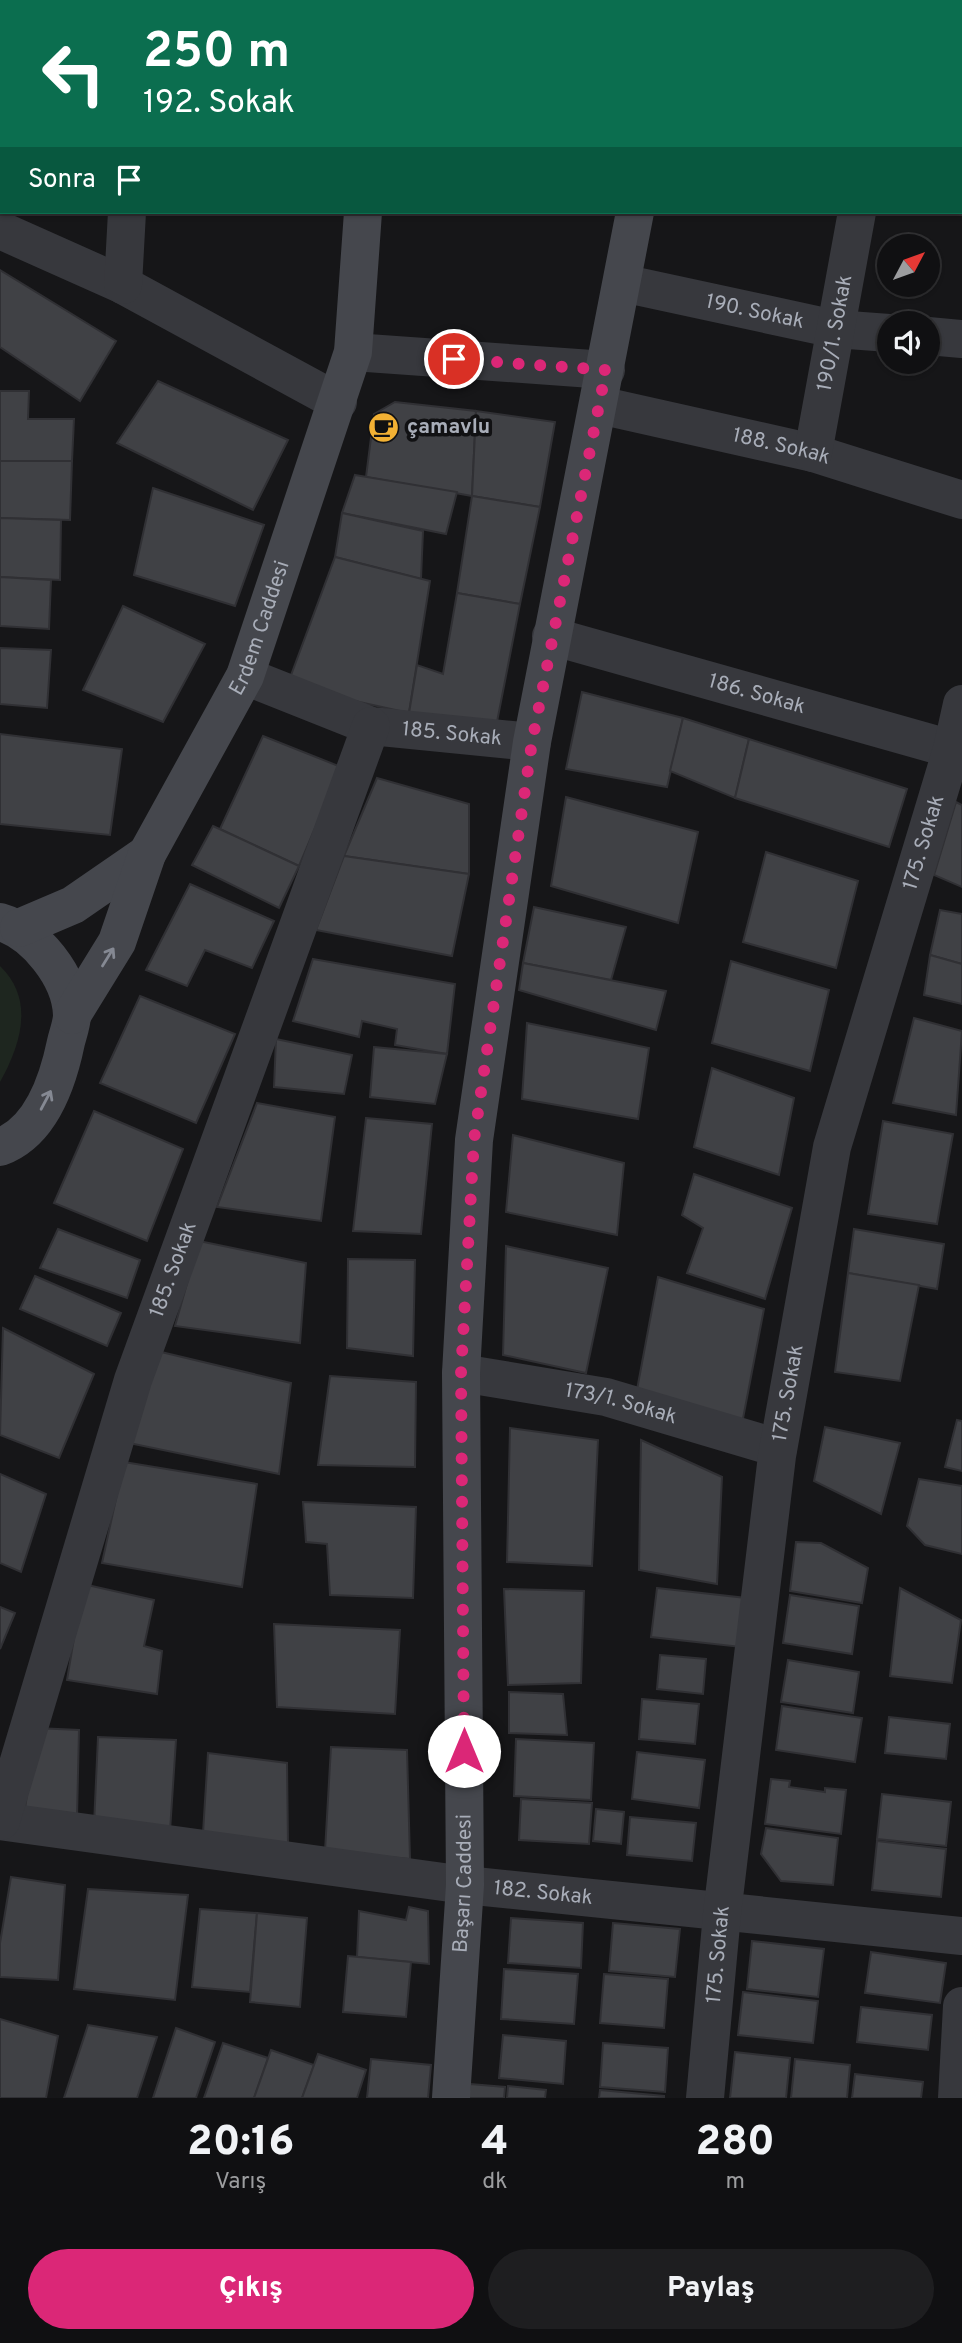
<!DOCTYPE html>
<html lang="tr">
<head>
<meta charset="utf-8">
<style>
  :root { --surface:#101012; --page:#1e1e20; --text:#f1f3f6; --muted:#9c9d9f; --line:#303032; --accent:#db2777 }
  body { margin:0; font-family:Overpass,sans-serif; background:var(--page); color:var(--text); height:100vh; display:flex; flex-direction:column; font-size:26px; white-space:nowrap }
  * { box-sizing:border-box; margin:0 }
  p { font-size:23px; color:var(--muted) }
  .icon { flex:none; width:38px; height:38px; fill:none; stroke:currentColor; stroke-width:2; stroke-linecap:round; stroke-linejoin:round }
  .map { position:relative; height:2098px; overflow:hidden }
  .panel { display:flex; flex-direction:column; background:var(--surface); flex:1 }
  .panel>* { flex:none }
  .top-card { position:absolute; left:0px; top:0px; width:962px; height:214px; box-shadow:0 2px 5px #0004,0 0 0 2px var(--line); background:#0b6e4f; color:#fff; overflow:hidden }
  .needle { width:46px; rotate:49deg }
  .tools { position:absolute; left:877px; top:234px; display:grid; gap:14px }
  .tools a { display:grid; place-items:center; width:63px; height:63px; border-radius:50%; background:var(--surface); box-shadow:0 2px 5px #0004,0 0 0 2px var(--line); font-size:35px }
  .pin { position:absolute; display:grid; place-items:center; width:60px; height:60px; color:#fff; margin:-30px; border:4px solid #fff; border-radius:50%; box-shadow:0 2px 7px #0007 }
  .me { position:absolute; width:77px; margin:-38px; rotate:0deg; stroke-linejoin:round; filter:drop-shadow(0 0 5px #0008) }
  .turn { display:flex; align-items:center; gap:24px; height:147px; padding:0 28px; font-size:32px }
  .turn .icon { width:91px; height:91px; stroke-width:2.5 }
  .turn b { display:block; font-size:49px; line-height:60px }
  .then { display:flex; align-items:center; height:66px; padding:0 28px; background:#0003; gap:14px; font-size:26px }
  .eta { display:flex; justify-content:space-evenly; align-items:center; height:119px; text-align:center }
  .eta b { font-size:42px; font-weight:800; line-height:49px }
  .cta { display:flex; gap:14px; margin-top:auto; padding:14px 28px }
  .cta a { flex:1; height:80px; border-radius:42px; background:var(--accent); color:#fff; font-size:28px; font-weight:800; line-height:80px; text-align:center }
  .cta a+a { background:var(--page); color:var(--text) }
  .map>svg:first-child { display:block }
</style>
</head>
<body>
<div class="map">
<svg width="962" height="2098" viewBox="0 0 962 2098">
  <rect width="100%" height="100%" fill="#161618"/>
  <path fill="#1e261f" d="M0,966C35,1000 21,1044 0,1082Z"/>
  <g fill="#404145" stroke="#303034" stroke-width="2">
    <path d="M0,270L116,341L80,401L0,347Z"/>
    <path d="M158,381L288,440L253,510L117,443Z"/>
    <path d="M0,391H29L28,419H74L72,461H0Z"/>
    <path d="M395,402L476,411L472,496L366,477L374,414Z"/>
    <path d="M476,411L555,422L540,507L472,496Z"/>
    <path d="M0,461H72L70,520L0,518Z"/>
    <path d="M355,475L457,492L446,534L342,513Z"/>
    <path d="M153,488L264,525L235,606L134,575Z"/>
    <path d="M472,496L540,507L520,604L457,593Z"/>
    <path d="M342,513L423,531L421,579L335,557Z"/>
    <path d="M0,518L61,520L60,580L0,577Z"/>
    <path d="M335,557L430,581L409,713L287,686Z"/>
    <path d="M0,577L51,580L49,629L0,626Z"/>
    <path d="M457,593L520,604L496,727L409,713L417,665L443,674Z"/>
    <path d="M123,606L205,644L163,722L83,690Z"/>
    <path d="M0,648L51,650L47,708L0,704Z"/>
    <path d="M582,692L683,718L667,787L566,769Z"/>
    <path d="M683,718L749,739L735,798L670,771Z"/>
    <path d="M0,734L122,749L110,835L0,824Z"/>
    <path d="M263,736L341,767L299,866L220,829Z"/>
    <path d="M749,739L907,789L889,847L735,798Z"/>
    <path d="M377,778L469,804V874L344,856Z"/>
    <path d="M566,797L698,832L678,923L551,886Z"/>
    <path d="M956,802L962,805V887L934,875Z"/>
    <path d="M213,826L299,866L279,908L192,865Z"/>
    <path d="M766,852L858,881L836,968L743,942Z"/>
    <path d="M344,856L469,874L452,956L316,930Z"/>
    <path d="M190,884L274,921L252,968L205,950L187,986L146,970Z"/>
    <path d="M534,907L626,927L611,980L523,963Z"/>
    <path d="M940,910L962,914V964L930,955Z"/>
    <path d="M930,955L962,964V1004L924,995Z"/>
    <path d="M313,959L455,984L447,1054L395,1045L397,1029L362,1021L359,1037L293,1021Z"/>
    <path d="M731,961L829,990L810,1071L712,1043Z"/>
    <path d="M523,963L666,991L656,1030L519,990Z"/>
    <path d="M140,996L235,1034L196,1123L100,1083Z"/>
    <path d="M914,1018L962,1031L956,1115L893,1103Z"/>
    <path d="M527,1023L649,1048L638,1119L522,1099Z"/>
    <path d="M276,1039L352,1055L344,1094L274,1087Z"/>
    <path d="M374,1047L447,1054L435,1104L370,1097Z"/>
    <path d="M712,1068L794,1098L779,1175L694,1147Z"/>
    <path d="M257,1103L335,1117L321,1221L217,1207Z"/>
    <path d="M94,1111L183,1149L147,1241L54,1203Z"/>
    <path d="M366,1118L432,1124L421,1234L353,1231Z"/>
    <path d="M883,1121L953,1134L937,1224L868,1214Z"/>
    <path d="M513,1135L624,1163L617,1235L506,1212Z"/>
    <path d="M694,1174L792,1208L765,1299L687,1273L703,1228L682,1215Z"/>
    <path d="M58,1229L140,1260L127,1298L40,1268Z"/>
    <path d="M854,1229L944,1244L937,1289L848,1273Z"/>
    <path d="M199,1241L306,1263L300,1343L175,1326Z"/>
    <path d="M506,1246L608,1268L586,1373L503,1355Z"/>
    <path d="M348,1259L415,1260L413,1356L347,1348Z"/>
    <path d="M848,1273L919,1285L900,1381L835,1372Z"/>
    <path d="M35,1276L121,1313L107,1346L20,1309Z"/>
    <path d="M658,1277L764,1309L741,1429L636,1395Z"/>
    <path d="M3,1328L94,1374L59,1458L0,1435Z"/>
    <path d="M157,1351L291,1383L279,1474L129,1443Z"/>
    <path d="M330,1376L416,1382L415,1467L318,1465Z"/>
    <path d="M957,1420L962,1421V1471L945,1467Z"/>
    <path d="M825,1427L900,1443L881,1514L814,1481Z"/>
    <path d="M510,1428L598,1440L592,1566L507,1562Z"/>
    <path d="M641,1440L722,1477L717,1584L639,1570Z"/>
    <path d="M124,1462L257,1484L242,1587L102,1563Z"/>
    <path d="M0,1474L46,1494L21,1572L0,1563Z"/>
    <path d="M919,1479L962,1486V1554L925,1545L907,1526Z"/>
    <path d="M303,1502L416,1507L413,1598L330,1595L327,1544L306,1542Z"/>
    <path d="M796,1542L821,1543L868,1568L862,1603L790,1591Z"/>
    <path d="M83,1584L154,1600L144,1646L162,1651L157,1694L67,1680Z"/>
    <path d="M657,1588L746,1598L741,1647L651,1637Z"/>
    <path d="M900,1588L961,1620L952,1683L890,1676Z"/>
    <path d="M504,1589L584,1591L581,1683L508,1685Z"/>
    <path d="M790,1595L859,1606L852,1654L783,1643Z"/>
    <path d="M0,1607L15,1613L0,1649Z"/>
    <path d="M274,1624L400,1630L395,1714L277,1707Z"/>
    <path d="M660,1655L706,1659L703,1694L657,1689Z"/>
    <path d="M788,1660L859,1672L853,1713L781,1702Z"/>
    <path d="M509,1692L563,1694L567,1735L509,1733Z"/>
    <path d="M642,1699L699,1704L695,1744L639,1739Z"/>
    <path d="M782,1706L862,1718L855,1762L776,1750Z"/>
    <path d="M889,1717L950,1724L946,1759L885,1753Z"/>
    <path d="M36,1728L79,1730L77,1817L25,1809Z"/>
    <path d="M98,1737L176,1740L170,1831L94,1825Z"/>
    <path d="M516,1739L594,1743L591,1800L514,1796Z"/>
    <path d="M331,1747L407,1750L410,1859L325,1851Z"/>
    <path d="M637,1752L705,1760L699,1808L632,1799Z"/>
    <path d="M208,1753L287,1763L288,1845L203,1833Z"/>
    <path d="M771,1779L790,1781L789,1787L825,1792V1788L846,1790L841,1834L765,1824Z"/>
    <path d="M882,1794L951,1802L946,1846L877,1839Z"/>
    <path d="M521,1799L592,1803L589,1844L519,1840Z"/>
    <path d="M596,1809L624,1812L621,1844L593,1841Z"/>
    <path d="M630,1817L696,1823L692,1861L627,1855Z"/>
    <path d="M766,1828L838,1838L833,1885L781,1881L761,1854Z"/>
    <path d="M877,1841L946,1849L941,1897L872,1890Z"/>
    <path d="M11,1877L65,1885L58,1980L0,1977V1943Z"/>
    <path d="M88,1889L188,1895L175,2000L74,1989Z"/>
    <path d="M409,1907L428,1911L429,1964L357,1957L359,1911L406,1920Z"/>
    <path d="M200,1909L257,1913L250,1992L192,1987Z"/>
    <path d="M257,1913L307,1918L300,2007L250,2002Z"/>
    <path d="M511,1918L583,1923L581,1968L508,1963Z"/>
    <path d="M613,1923L680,1929L675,1977L609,1971Z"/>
    <path d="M752,1941L824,1949L818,1997L747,1989Z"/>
    <path d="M871,1952L946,1963L940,2003L865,1993Z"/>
    <path d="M348,1956L411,1962L406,2017L343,2012Z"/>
    <path d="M504,1969L578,1974L574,2024L501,2019Z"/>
    <path d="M604,1974L668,1979L664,2028L600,2023Z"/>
    <path d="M743,1992L818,2001L813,2043L738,2035Z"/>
    <path d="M861,2007L932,2015L928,2050L857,2042Z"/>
    <path d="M0,2019L58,2036L46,2098H0Z"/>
    <path d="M88,2025L157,2037L137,2098H64Z"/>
    <path d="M176,2028L215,2042L196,2098H153Z"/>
    <path d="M503,2035L566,2041L563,2084L499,2078Z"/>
    <path d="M223,2043L268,2058L254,2098H204Z"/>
    <path d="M603,2043L668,2048L665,2092L600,2087Z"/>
    <path d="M271,2050L314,2065L302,2098H254Z"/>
    <path d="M735,2052L790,2058L786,2098H730Z"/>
    <path d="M318,2054L366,2070L357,2098H302Z"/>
    <path d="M371,2059L431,2065L428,2098H367Z"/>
    <path d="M795,2059L850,2065L847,2098H791Z"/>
    <path d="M855,2074L923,2082L921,2098H852Z"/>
    <path d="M470,2084L505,2087L504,2098H468Z"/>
    <path d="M508,2086L546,2090L545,2098H507Z"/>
    <path d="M600,2090L664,2096V2098H599Z"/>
  </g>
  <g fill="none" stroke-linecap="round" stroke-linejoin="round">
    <g stroke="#37383d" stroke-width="38">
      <path d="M137,2V0"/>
      <path d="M895,2V0"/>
      <path d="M0,230L123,285L338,402"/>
      <path id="s1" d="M622,283L835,329L889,333"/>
      <path d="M123,285L127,212"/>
      <path d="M928,336L962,339"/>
      <path d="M353,352L606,370"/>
      <path id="s2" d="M599,405L813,453L962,500"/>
      <path id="s3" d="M813,453L857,212"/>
      <path id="s4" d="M551,636L962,752"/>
      <path id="s5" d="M245,676L371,726L532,742"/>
      <path id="s6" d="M461,1373L606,1397L778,1448"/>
      <path id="s7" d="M0,1821L465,1885L962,1936"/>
      <path id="s8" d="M1,1821L133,1380L371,726"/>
      <path id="s9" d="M705,2098L722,1914L777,1456L832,1147L952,749L962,704"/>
      <path d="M957,2098L962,2006"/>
    </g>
    <g stroke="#45474d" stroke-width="38">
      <path d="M380,2V0"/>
      <path d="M673,2V0"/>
      <path d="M0,922C35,932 71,977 72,1015C72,1023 68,1034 66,1042C58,1081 41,1132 0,1147"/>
      <path d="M19,928L73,905L147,854"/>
      <path id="s10" d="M72,1015L117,942L147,854L245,676L353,352L363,212"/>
      <path id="s11" d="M451,2098L465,1885L461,1373L474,1140L532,742L635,212"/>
    </g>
  </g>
  <defs><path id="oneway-shaft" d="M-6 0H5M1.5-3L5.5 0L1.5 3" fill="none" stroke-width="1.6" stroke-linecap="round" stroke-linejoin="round" transform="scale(1.75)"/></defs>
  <g stroke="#858993">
    <use href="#oneway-shaft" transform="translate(108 957) rotate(-58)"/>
    <use href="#oneway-shaft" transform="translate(46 1100) rotate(-62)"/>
  </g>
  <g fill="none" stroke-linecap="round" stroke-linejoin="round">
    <path stroke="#db2777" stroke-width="12" stroke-dasharray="0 21.6" d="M454,359L606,370L532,742L474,1140L461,1373L464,1751"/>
  </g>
  <defs>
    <symbol id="cafe-disc" viewBox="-11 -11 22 22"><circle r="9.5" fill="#f2b134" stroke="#111113"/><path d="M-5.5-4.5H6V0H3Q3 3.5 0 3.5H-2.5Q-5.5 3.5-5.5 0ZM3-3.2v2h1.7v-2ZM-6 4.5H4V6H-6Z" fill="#111"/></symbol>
  </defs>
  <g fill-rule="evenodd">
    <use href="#cafe-disc" x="366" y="410" width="35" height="35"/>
  </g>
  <g text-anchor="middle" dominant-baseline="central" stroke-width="7" stroke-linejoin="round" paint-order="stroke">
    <g font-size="21" fill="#a8adb8" stroke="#111113">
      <text stroke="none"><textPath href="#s1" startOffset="136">190. Sokak</textPath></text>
      <text stroke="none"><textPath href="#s3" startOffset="122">190/1. Sokak</textPath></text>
      <text stroke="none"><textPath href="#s2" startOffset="187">188. Sokak</textPath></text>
      <text stroke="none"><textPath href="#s10" startOffset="432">Erdem Caddesi</textPath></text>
      <text stroke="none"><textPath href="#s4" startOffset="214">186. Sokak</textPath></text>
      <text stroke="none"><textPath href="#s5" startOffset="217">185. Sokak</textPath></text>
      <text stroke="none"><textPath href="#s9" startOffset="1278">175. Sokak</textPath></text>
      <text stroke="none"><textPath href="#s8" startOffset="578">185. Sokak</textPath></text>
      <text stroke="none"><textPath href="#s9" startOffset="710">175. Sokak</textPath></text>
      <text stroke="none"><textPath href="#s6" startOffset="163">173/1. Sokak</textPath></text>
      <text stroke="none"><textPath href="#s11" startOffset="215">Başarı Caddesi</textPath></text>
      <text stroke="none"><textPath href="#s7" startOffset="548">182. Sokak</textPath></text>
      <text stroke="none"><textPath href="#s9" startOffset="144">175. Sokak</textPath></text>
    </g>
    <g font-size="21" font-weight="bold" fill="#a8adb8" stroke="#111113" text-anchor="start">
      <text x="407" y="427">çamavlu</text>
    </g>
  </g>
</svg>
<div class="tools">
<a><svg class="needle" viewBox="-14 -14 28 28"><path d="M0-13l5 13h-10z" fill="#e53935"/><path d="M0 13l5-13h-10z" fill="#9c9d9f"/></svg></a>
<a><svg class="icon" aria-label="sound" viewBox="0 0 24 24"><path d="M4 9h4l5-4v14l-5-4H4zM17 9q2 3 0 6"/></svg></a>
</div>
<div class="pin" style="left:454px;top:359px;background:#d93025"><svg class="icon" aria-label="arrive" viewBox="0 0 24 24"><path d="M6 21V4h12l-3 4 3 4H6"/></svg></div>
<svg class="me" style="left:464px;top:1751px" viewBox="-20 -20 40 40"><circle r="19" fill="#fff"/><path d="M0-13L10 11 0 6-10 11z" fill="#db2777"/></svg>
<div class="top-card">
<div class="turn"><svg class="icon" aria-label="left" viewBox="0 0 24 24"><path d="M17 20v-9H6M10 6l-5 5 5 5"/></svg><div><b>250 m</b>192. Sokak</div></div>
<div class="then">Sonra<svg class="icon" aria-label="arrive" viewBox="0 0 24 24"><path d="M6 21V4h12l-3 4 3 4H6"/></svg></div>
</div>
</div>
<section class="panel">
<div class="eta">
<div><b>20:16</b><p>Varış</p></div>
<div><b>4</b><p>dk</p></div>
<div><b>280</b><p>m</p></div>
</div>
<div class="cta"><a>Çıkış</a><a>Paylaş</a></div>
</section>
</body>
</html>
